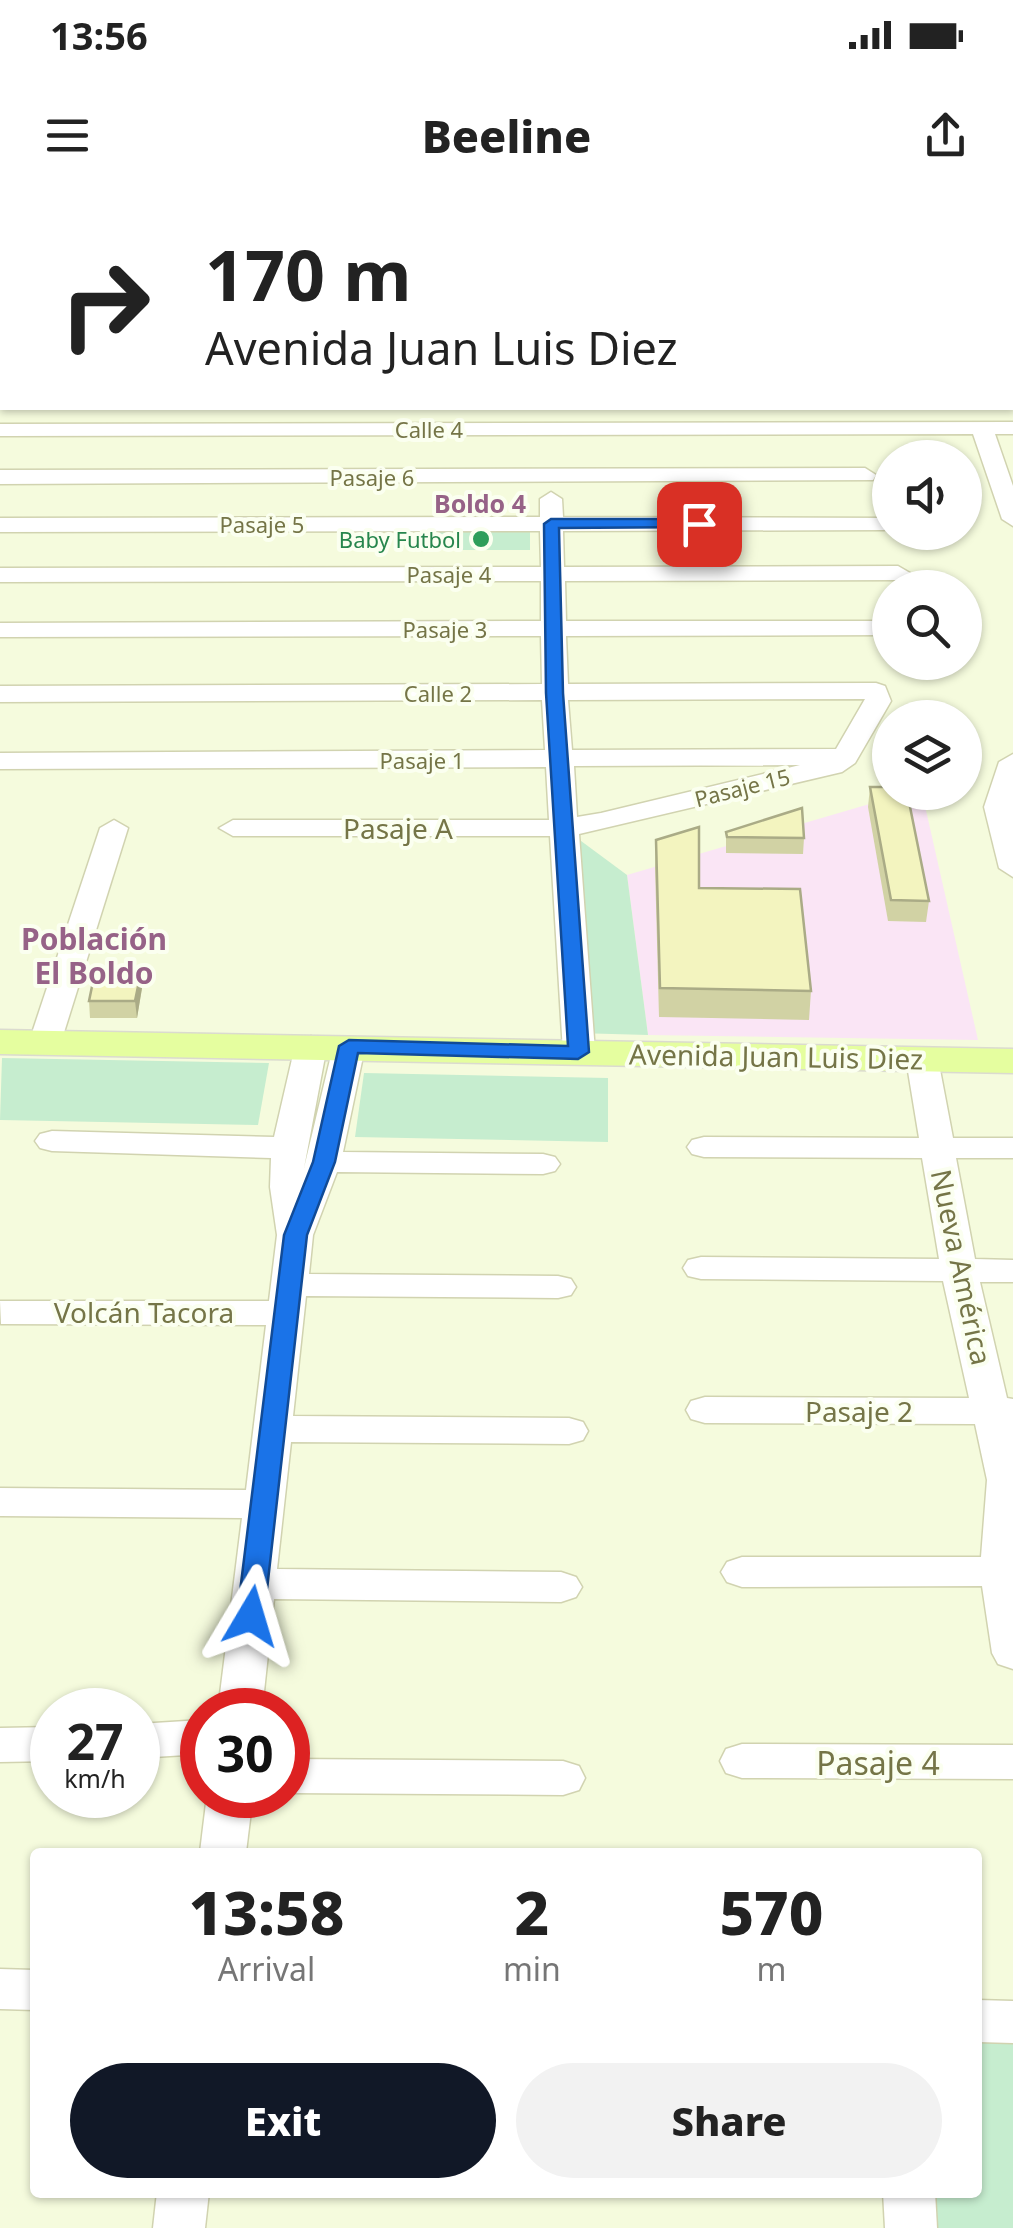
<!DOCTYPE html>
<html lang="en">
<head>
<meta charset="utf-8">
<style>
  :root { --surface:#fff; --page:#f2f2f2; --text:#222; --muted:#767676; --accent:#111827 }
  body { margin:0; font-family:"Noto Sans",sans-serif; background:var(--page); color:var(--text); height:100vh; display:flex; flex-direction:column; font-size:38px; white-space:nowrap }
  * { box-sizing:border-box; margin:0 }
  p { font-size:32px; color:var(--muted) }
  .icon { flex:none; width:55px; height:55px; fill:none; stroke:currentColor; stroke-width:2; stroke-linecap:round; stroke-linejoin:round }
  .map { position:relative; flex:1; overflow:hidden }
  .panel { position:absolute; left:30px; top:1648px; width:952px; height:350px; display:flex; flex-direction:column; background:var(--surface); border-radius:10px; box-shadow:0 2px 8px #0004 }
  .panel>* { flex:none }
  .hud { position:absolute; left:0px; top:0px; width:1015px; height:210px; box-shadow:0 2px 8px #0004; background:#fff; color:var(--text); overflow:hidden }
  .fabs { position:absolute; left:872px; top:240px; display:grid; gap:20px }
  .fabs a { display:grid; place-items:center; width:110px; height:110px; border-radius:50%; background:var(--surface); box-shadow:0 2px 8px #0004; font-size:50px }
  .speed { position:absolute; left:30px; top:1488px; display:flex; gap:20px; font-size:50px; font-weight:700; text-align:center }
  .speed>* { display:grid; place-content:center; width:130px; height:130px; border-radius:50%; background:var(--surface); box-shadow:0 2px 8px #0004; line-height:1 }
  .speed small { font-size:25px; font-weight:400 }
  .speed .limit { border:15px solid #d22; background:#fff; color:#111 }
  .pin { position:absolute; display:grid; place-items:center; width:85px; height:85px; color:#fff; margin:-42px; border-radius:20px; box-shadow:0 5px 15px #0006 }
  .me { position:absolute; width:110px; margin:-55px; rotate:7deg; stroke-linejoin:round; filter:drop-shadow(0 0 8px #0008) }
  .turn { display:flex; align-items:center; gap:35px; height:210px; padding:0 40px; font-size:45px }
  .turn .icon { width:130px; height:130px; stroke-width:2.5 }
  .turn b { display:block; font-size:70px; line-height:85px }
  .eta { display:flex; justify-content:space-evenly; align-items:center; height:170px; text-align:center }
  .eta b { font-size:60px; font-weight:800; line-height:70px }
  .button { display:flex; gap:20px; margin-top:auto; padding:20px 40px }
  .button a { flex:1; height:115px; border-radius:60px; background:var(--accent); color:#fff; font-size:40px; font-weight:800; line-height:115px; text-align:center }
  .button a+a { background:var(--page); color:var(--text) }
  .status { display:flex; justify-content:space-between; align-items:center; height:70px; padding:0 50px; background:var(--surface); direction:ltr }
  .status svg { height:28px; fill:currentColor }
  header { display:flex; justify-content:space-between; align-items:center; height:130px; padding:0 40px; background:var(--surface); font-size:45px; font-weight:800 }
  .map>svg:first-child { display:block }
</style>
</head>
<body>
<div class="status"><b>13:56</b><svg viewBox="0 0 49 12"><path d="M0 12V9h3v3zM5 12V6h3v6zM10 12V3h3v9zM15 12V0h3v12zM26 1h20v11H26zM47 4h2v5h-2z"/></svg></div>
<header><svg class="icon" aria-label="menu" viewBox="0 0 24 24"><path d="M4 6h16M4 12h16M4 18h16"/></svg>Beeline<svg class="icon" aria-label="share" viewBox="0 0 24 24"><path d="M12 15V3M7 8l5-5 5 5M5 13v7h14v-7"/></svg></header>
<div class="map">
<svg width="1013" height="2028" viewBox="0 0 1013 2028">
  <rect width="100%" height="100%" fill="#f8fde9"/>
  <g fill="#f5fbdd" fill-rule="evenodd">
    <path d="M0,0L197,2H2V208H1012L1013,182V2028H0ZM890,258H965V332H890ZM890,388H965V462H890ZM890,518H965V592H890ZM52,1510H138V1595H52ZM202,1510H288V1595H202ZM35,1652H978V1992H35Z"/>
    <path d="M257,0H1013V161L1012,2Z"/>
  </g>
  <path fill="#fae5f5" d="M907,593H919L925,606L978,840L648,835L627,675Z"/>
  <g fill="#c6edcf">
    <rect x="431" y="328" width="99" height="22"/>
    <path d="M577,638L627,675L648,835L576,833Z"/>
    <path d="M2,858L269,863L258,925L0,920Z"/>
    <path d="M364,873L608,878V942L355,937Z"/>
    <path d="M978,1834L1013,1836V2028H924L921,1993L978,1992Z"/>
  </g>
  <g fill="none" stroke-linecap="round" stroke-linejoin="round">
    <defs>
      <g id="minor">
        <path d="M66,0H93L95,2H68Z"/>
        <path d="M442,0H460L461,2H444Z"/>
        <path d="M504,0H628L503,2Z"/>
        <path d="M745,0H763L765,2H747Z"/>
        <path d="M941,0H959L961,2H943Z"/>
        <rect x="1012" y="20" width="1" height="10"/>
        <rect x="0" y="36" width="2" height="10"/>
        <path d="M1012,78L1013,79V91H1012Z"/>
        <path d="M2,115V131L0,132V116Z"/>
        <path d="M1013,222V234H995L1013,286V326L1002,319L973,234L0,236V224Z"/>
        <path d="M865,268L876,275L873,280L0,284V270Z"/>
        <path d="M551,292L562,299L563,317L890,318V328L884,330L563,331L564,367L898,366L910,373L898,380L565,381L566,421H890V435L566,436L568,484L876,483L885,486L891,501L855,563L842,572L579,634L595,852L590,859L579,862L563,852L550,636H233L219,628L233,620H549L546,567L0,569V553L545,550L542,500L0,502V486L542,484L541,436L0,437V423L541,421V381L0,382V368L541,367L540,331L0,332V318L540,317V299ZM865,499L836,549L572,550L568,500ZM800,565L601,613L577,617L574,566Z"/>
        <path d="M1013,554V677L999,668L984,607L999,562Z"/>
        <path d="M114,620L128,628L61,842L56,849H34L29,842L100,628Z"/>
        <path d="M311,836L327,846L304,968L333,847L349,837L365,847L343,952L543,954L555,957L560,964L555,971L543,974L337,972L313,1035L309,1074L558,1076L571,1079L576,1087L571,1095L558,1098L306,1096L293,1216L569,1218L583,1222L588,1231L583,1240L569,1244L291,1242L277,1369L561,1372L576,1377L582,1387L576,1397L561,1402L274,1399L262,1510H218L242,1318L0,1316V1288L246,1290L266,1125L1,1124L0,1101H269L277,1035L270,987L271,958L52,951L40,948L35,941L40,934L52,931L274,937L295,846Z"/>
        <path d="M922,849L938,859L953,938H1013V958H956L975,1059L1013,1060V1082H980L1007,1198L1013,1199V1469L998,1464L992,1453L982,1386L742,1387L727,1382L721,1372L727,1362L742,1357H981L987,1280L975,1224L705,1223L691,1219L686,1210L691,1201L705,1197L969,1198L943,1081L701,1079L688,1076L683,1068L688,1060L701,1057L939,1059L922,958L704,957L692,954L687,947L692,940L704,937L919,938L906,859Z"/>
        <path d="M202,1520V1554L138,1558V1524Z"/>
        <path d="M52,1527V1561L0,1562V1528Z"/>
        <path d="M742,1544L1013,1545V1579L742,1578L726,1573L720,1561L726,1549Z"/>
        <path d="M288,1559L563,1561L579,1566L585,1578L579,1590L563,1595L288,1593Z"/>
        <path d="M207,1595H253L246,1652H200Z"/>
        <path d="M0,1769L35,1770V1810L0,1809Z"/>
        <path d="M978,1800L1013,1801V1843L978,1842Z"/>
        <path d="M157,1992H209L205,2028H153Z"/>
        <path d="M883,1992H935L937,2028H885Z"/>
      </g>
      <path id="major" d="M0,830L1013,849V873L0,854Z"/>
    </defs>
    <use href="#minor" stroke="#d1d3b0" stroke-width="3"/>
    <use href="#major" stroke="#dbdbcf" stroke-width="3"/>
    <use href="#minor" fill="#fff" fill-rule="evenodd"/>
    <use href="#major" fill="#e5fe9f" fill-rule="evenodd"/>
    <defs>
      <path id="rail" d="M222,0L234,2"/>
    </defs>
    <use href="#rail" stroke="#c9a5c3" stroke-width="6"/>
    <use href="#rail" stroke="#fbfff0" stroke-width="4" stroke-dasharray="12" stroke-linecap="butt"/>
  </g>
  <g fill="#d1d2a4">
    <path d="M870,587L929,701L926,722L888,721L868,607Z"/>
    <path d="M726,632L804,638L803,654L726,653Z"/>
    <path d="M656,640L699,688L811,791L809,820L659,817L655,667Z"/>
    <path d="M142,788L137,818H90L89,801Z"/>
  </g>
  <path fill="#aaab86" d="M141,772L142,788L137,818L135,801Z"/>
  <g fill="#f3f4bf" stroke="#aaab86" stroke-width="2.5">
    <path d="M870,587H890V592H907L929,701L891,700Z"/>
    <path d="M802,608L804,638L727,637L726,632Z"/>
    <path d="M699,627V688L800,689L811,791L660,788L656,640Z"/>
    <path d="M95,772H141L135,801H89Z"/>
  </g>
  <path fill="#1a73e8" stroke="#114b97" stroke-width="2.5" d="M699,319L706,324L704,327L559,328L563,493L589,852L578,859L358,853L335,962L307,1035L264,1416L260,1423H241L237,1416L284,1035L313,962L339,846L349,840L568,846L546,493L544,324L551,319Z"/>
  <circle fill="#2e9e5b" stroke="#fbfff0" stroke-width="4" cx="481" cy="339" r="10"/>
  <g text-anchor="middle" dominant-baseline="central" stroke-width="8" stroke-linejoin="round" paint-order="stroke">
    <g font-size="22" fill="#757547" stroke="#fbfff0">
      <text x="429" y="229">Calle 4</text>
      <text x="372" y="277">Pasaje 6</text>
      <text x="262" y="324">Pasaje 5</text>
      <text x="449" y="374">Pasaje 4</text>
      <text x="445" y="429">Pasaje 3</text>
      <text x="438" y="493">Calle 2</text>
      <text x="422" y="560">Pasaje 1</text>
      <text transform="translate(742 587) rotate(-14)">Pasaje 15</text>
    </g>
    <g font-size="22" fill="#27864d" stroke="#fbfff0" text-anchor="end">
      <text x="461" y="339">Baby Futbol</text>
    </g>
    <g font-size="25" font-weight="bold" fill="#966287" stroke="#fbfff0">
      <text x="480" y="303">Boldo 4</text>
    </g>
    <g font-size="28" fill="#757547" stroke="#fbfff0">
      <text x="398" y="628">Pasaje A</text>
      <text transform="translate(776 856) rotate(1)">Avenida Juan Luis Diez</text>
      <text transform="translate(962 1067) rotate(78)">Nueva América</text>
      <text x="144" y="1112">Volcán Tacora</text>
      <text x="859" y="1211">Pasaje 2</text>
    </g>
    <g font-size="30" font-weight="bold" fill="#966287" stroke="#fbfff0">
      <text x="94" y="738">Población<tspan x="94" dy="34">El Boldo</tspan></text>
    </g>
    <g font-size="32" fill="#757547" stroke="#fbfff0">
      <text x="878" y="1562">Pasaje 4</text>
    </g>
  </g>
</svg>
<div class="fabs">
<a><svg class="icon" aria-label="sound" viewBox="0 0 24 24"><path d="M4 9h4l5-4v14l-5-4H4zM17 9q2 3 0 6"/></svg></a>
<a><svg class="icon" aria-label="search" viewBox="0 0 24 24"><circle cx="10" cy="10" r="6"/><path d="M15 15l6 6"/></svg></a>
<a><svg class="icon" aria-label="layers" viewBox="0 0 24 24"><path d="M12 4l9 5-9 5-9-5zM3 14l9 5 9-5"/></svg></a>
</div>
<div class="speed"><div>27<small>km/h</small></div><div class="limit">30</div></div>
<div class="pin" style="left:699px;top:324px;background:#d93025"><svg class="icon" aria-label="arrive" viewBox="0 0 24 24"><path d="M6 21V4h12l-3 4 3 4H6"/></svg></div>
<svg class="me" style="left:251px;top:1416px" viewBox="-20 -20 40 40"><path d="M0-17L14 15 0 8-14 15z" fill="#1a73e8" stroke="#fff" stroke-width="4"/></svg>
<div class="hud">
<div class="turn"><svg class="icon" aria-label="right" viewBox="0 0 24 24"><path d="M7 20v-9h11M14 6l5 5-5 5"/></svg><div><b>170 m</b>Avenida Juan Luis Diez</div></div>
</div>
<section class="panel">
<div class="eta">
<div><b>13:58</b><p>Arrival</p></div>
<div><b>2</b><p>min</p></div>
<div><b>570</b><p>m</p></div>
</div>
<div class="button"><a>Exit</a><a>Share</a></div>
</section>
</div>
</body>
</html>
